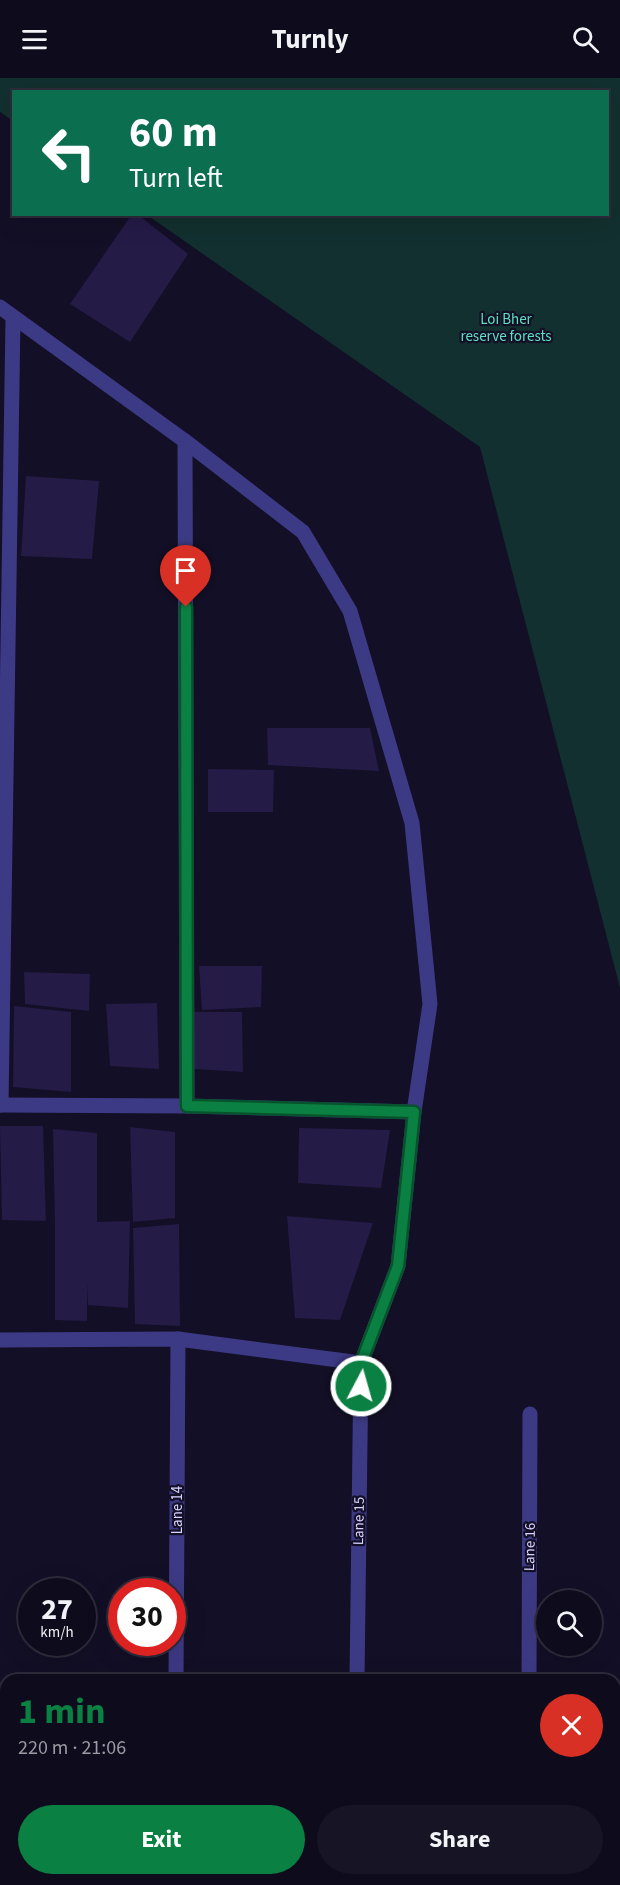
<!DOCTYPE html>
<html lang="en">
<head>
<meta charset="utf-8">
<style>
  :root { --surface:#0e0b1c; --page:#171425; --text:#f1f3f6; --muted:#9b9ba3; --line:#2e2b3b; --accent:#0b8043 }
  body { margin:0; font-family:"Source Sans 3",sans-serif; background:var(--page); color:var(--text); height:100vh; display:flex; flex-direction:column; font-size:22px; white-space:nowrap }
  * { box-sizing:border-box; margin:0 }
  p { font-size:20px; color:var(--muted) }
  .icon { flex:none; width:33px; height:33px; fill:none; stroke:currentColor; stroke-width:2; stroke-linecap:round; stroke-linejoin:round }
  .map { position:relative; flex:1; overflow:hidden }
  .sheet { position:absolute; left:0px; top:1596px; width:621px; height:212px; display:flex; flex-direction:column; background:var(--surface); border-radius:18px 18px 0 0; box-shadow:0 6px 24px #0002,0 0 0 2px var(--line) }
  .sheet>* { flex:none }
  .hud { position:absolute; left:12px; top:12px; width:597px; height:126px; border-radius:0px; box-shadow:0 6px 24px #0002,0 0 0 2px var(--line); background:#0b6e4f; color:#fff; overflow:hidden }
  .fabs { position:absolute; left:536px; top:1512px; display:grid; gap:12px }
  .fabs a { display:grid; place-items:center; width:66px; height:66px; border-radius:50%; background:var(--surface); box-shadow:0 6px 24px #0002,0 0 0 2px var(--line); font-size:30px }
  .speed { position:absolute; left:18px; top:1500px; display:flex; gap:12px; font-size:30px; font-weight:700; text-align:center }
  .speed>* { display:grid; place-content:center; width:78px; height:78px; border-radius:50%; background:var(--surface); box-shadow:0 6px 24px #0002,0 0 0 2px var(--line); line-height:1 }
  .speed small { font-size:15px; font-weight:400 }
  .speed .limit { border:9px solid #d22; background:#fff; color:#111 }
  .pin { position:absolute; display:grid; place-items:center; width:51px; height:51px; color:#fff; margin:-62px -26px; border-radius:50% 50% 50% 0; rotate:-45deg; box-shadow:0 0 6px #0007 }
  .pin .icon { rotate:45deg }
  .me { position:absolute; width:66px; margin:-33px; rotate:6deg; stroke-linejoin:round; filter:drop-shadow(0 0 4px #0008) }
  .turn { display:flex; align-items:center; gap:21px; height:126px; padding:0 18px; font-size:27px }
  .turn .icon { width:78px; height:78px; stroke-width:2.5 }
  .turn b { display:block; font-size:42px; line-height:51px }
  .round { display:grid; place-items:center; flex:none; width:63px; height:63px; border-radius:32px; background:var(--page) }
  .headline { display:flex; align-items:center; justify-content:space-between; height:102px; padding:0 18px }
  h1 { font-size:36px; font-weight:700; line-height:45px; color:var(--accent) }
  .action { display:flex; gap:12px; margin-top:auto; padding:12px 18px }
  .action a { flex:1; height:69px; border-radius:36px; background:var(--accent); color:#fff; font-size:24px; font-weight:700; line-height:69px; text-align:center }
  .action a+a { background:var(--page); color:var(--text) }
  header { display:flex; justify-content:space-between; align-items:center; height:78px; padding:0 18px; background:var(--surface); font-size:27px; font-weight:700 }
  .map>svg:first-child { display:block }
</style>
</head>
<body>
<header><svg class="icon" aria-label="menu" viewBox="0 0 24 24"><path d="M4 6h16M4 12h16M4 18h16"/></svg>Turnly<svg class="icon" aria-label="search" viewBox="0 0 24 24"><circle cx="10" cy="10" r="6"/><path d="M15 15l6 6"/></svg></header>
<div class="map">
<svg width="620" height="1807" viewBox="0 0 620 1807">
  <rect width="100%" height="100%" fill="#130f26"/>
  <path fill="#12302f" d="M0,0H620V910L480,369L147,137L608,136V14H14L13,43L0,34Z"/>
  <g fill="#241b47">
    <path d="M132,136H137L188,176L130,264L70,226Z"/>
    <path d="M26,398L99,403L92,481L21,478Z"/>
    <path d="M267,650H370L379,693L268,687Z"/>
    <path d="M208,691L274,692L273,734H208Z"/>
    <path d="M199,888H262L261,929L202,932Z"/>
    <path d="M24,894L90,896L89,933L25,926Z"/>
    <path d="M157,925L159,991L110,988L106,926Z"/>
    <path d="M14,928L71,934V1014L13,1009Z"/>
    <path d="M193,934H242L243,994L194,991Z"/>
    <path d="M0,1048H43L46,1143L2,1142Z"/>
    <path d="M130,1049L175,1054V1140L133,1144Z"/>
    <path d="M299,1050L390,1052L381,1110L298,1105Z"/>
    <path d="M53,1051L97,1055V1144L130,1143L128,1230L88,1227L87,1206V1243L55,1242V1147Z"/>
    <path d="M287,1138L373,1145L340,1242L295,1240Z"/>
    <path d="M179,1146L180,1248L135,1246L133,1150Z"/>
  </g>
  <g fill="none" stroke-linecap="round" stroke-linejoin="round">
    <g stroke="#3d3a85" stroke-width="15">
      <path d="M0,229L185,363L303,454L350,533L412,745L430,926L414,1034L398,1188L361,1285L357,1602"/>
      <path d="M185,363L187,1028"/>
      <path d="M0,1027L187,1028L414,1034"/>
      <path d="M1,1027L13,240"/>
      <path d="M0,1262L178,1261L361,1285"/>
      <path d="M176,1602L178,1261"/>
      <path d="M529,1602L530,1336"/>
      <path d="M174,1807V1802"/>
      <path d="M354,1807V1802"/>
      <path d="M527,1807V1802"/>
    </g>
  </g>
  <g fill="none" stroke-linecap="round" stroke-linejoin="round">
    <defs>
      <path id="route" d="M186,529L187,1028L414,1034L398,1188L361,1285V1308"/>
    </defs>
    <use href="#route" stroke="#07532c" stroke-width="15"/>
    <use href="#route" stroke="#0b8043" stroke-width="10"/>
  </g>
  <g text-anchor="middle" dominant-baseline="central" stroke-width="4.5" stroke-linejoin="round" paint-order="stroke">
    <g font-size="15" fill="#5fe0c0" stroke="#130f26">
      <text x="506" y="241">Loi Bher<tspan x="506" dy="17">reserve forests</tspan></text>
    </g>
    <g font-size="15" fill="#d9d4ff" stroke="#130f26">
      <text transform="translate(177 1432) rotate(-90)">Lane 14</text>
      <text transform="translate(359 1443) rotate(-89)">Lane 15</text>
      <text transform="translate(530 1469) rotate(-89)">Lane 16</text>
    </g>
  </g>
</svg>
<div class="fabs">
<a><svg class="icon" aria-label="search" viewBox="0 0 24 24"><circle cx="10" cy="10" r="6"/><path d="M15 15l6 6"/></svg></a>
</div>
<div class="speed"><div>27<small>km/h</small></div><div class="limit">30</div></div>
<div class="pin" style="left:186px;top:529px;background:#d93025"><svg class="icon" aria-label="arrive" viewBox="0 0 24 24"><path d="M6 21V4h12l-3 4 3 4H6"/></svg></div>
<svg class="me" style="left:361px;top:1308px" viewBox="-20 -20 40 40"><circle r="17" fill="#0b8043" stroke="#fff" stroke-width="3"/><path d="M0-11L8 9 0 5-8 9z" fill="#fff"/></svg>
<div class="hud">
<div class="turn"><svg class="icon" aria-label="left" viewBox="0 0 24 24"><path d="M17 20v-9H6M10 6l-5 5 5 5"/></svg><div><b>60 m</b>Turn left</div></div>
</div>
<section class="sheet">
<div class="headline"><div><h1>1 min</h1><p>220 m · 21:06</p></div><a class="round" style="background:#d93025;color:#fff"><svg class="icon" aria-label="close" viewBox="0 0 24 24"><path d="M6 6l12 12M18 6L6 18"/></svg></a></div>
<div class="action"><a>Exit</a><a>Share</a></div>
</section>
</div>
</body>
</html>
